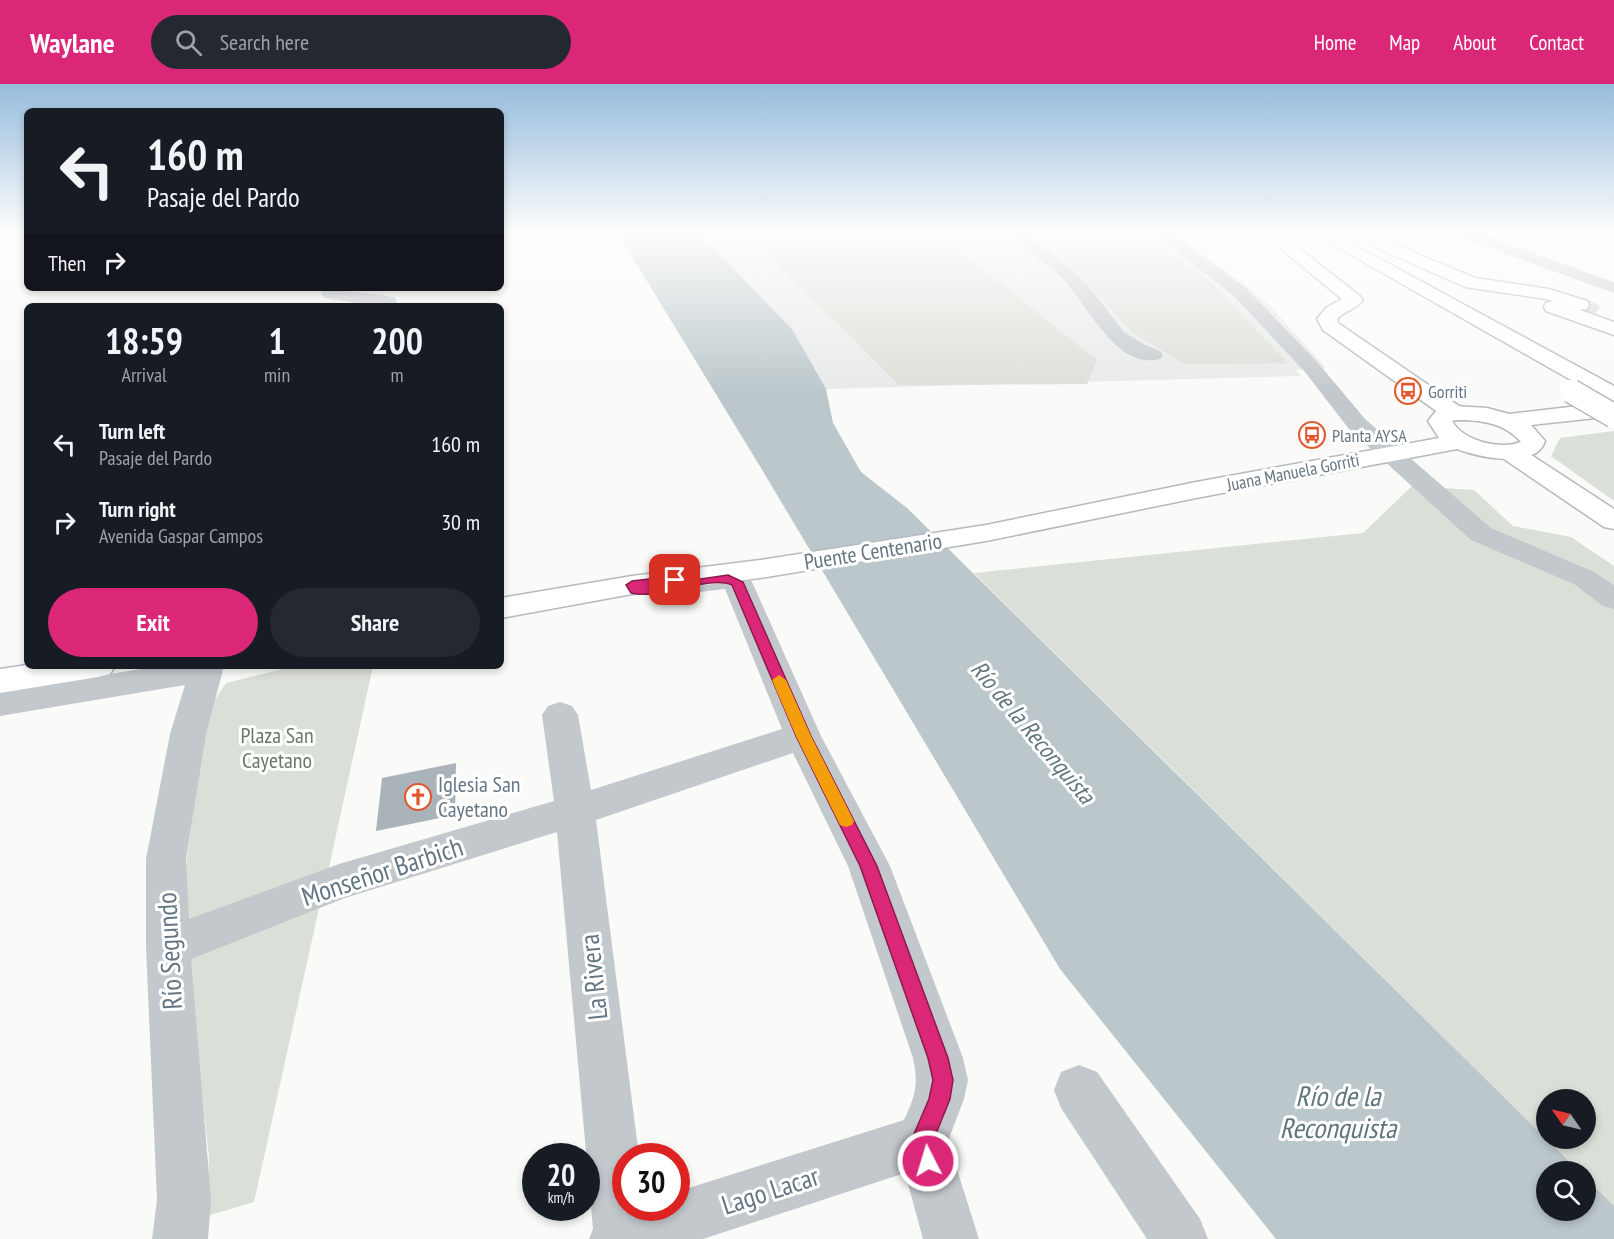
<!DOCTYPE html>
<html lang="en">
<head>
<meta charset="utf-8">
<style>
  :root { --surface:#171b24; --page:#242831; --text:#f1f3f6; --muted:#9ea1a6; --accent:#db2777 }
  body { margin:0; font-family:"PT Sans Narrow",sans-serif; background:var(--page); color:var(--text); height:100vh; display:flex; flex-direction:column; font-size:22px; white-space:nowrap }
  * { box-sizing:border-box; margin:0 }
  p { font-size:20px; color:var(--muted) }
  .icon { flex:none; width:33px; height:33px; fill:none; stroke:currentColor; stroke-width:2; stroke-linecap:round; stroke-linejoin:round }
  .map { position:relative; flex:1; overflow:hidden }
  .panel { position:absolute; left:24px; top:219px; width:480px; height:366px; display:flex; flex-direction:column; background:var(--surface); border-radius:9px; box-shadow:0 3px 9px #0003 }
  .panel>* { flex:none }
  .guide { position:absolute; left:24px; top:24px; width:480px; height:183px; border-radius:9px; box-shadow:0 3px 9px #0003; background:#171b24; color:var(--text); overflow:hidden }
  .needle { width:39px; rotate:304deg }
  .fabs { position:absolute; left:1536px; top:1005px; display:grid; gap:12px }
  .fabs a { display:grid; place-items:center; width:60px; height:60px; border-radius:50%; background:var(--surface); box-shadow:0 3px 9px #0003; font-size:30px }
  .speed { position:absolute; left:522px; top:1059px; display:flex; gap:12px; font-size:30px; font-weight:700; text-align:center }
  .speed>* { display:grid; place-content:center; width:78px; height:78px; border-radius:50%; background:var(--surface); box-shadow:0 3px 9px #0003; line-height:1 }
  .speed small { font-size:15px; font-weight:400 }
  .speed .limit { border:9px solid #d22; background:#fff; color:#111 }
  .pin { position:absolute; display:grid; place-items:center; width:51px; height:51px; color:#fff; margin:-26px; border-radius:12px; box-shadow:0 3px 9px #0006 }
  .me { position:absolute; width:66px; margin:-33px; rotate:355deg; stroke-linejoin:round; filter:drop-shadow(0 0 4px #0008) }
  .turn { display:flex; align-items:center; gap:21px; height:126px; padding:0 24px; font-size:27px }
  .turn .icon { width:78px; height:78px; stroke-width:2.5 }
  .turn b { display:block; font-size:42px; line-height:51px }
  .then { display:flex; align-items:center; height:57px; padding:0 24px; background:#0003; gap:12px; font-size:22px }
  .eta { display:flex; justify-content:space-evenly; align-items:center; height:102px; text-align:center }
  .eta b { font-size:36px; font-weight:700; line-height:42px }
  .cta { display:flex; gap:12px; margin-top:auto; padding:12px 24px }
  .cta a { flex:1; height:69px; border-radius:36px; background:var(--accent); color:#fff; font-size:24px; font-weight:700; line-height:69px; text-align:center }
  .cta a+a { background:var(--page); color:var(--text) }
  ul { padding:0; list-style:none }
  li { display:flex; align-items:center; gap:18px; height:78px; padding:0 24px }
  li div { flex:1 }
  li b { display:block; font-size:22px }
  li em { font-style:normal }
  header { display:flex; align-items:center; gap:36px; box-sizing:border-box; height:84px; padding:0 30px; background:var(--accent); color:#fff }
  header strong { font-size:28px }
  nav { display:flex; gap:33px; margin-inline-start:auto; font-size:21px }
  .search { width:420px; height:54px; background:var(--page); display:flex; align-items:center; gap:15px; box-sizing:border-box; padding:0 21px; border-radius:33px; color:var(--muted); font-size:22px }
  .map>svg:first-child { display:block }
</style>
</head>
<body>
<header>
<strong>Waylane</strong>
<div class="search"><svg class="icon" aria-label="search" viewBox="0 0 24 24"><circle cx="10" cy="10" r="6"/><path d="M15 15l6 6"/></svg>Search here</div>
<nav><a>Home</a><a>Map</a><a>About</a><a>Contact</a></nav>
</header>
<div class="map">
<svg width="1614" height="1155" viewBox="0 0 1614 1155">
  <rect width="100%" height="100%" fill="#fafaf8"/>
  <path fill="#e8e9e9" d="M698,148H1174L1251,205L1273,225L1326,284L1295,286L1302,292L826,305L792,245Z"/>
  <g fill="#dadfd7" fill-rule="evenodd">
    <path d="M745,148H935L1097,276L1087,300L899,301Z"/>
    <path d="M1040,148H1113L1148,154L1211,198L1288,279L1185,280L1133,249Z"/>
    <path d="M1614,347V417L1551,372L1560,354Z"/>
    <path d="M1412,402L1474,406L1513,442L1571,453L1614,482V1122L1586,1094V1088L1579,1087L974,489L1363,449ZM1546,1016H1586V1054H1546Z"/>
    <path d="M295,582H373L328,788L189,840L180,824L207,628L226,599Z"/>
    <path d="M321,815L254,1118L207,1132L209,1073L187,878L193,869Z"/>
  </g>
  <path fill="#bbc7cb" d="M617,148H698L710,160L792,245L826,305L833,339L861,388L907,424L1579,1087L1546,1088V1126H1586V1094L1614,1122V1155H1276L1060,885L758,379Z"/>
  <path fill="#aab3b9" d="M456,679L455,731L376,747L382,694Z"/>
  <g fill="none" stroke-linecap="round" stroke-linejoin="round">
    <path stroke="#d5d9db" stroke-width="18" stroke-dasharray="18 9" stroke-linecap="butt" d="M1580,221L1596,230"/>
    <defs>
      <g id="major">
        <path d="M1614,318V332L1531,341L1545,357C1536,386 1478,373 1457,365L1196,414L986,457L760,494L632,510L501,534V514L632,492L760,476L986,441L1196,398L1439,354L1428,337L1436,327L1454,322L1487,324L1509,330ZM1456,336C1479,336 1504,338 1521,358C1500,366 1463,357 1452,337Z"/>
        <path d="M27,581V582H115L110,590L98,593L0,609V585Z"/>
      </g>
      <g id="highway">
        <path d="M1260,148H1278L1360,212L1363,216C1357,225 1344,227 1337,235L1338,239L1462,324L1465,329L1462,334L1454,336L1446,334L1323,246L1317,235L1326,224L1342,215Z"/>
        <path d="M1311,148H1330L1614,302V318L1606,316Z"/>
        <path d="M1377,153L1475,194L1549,205L1587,217L1589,221L1587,225L1580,226L1614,238V251L1546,227L1544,223L1546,219L1553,217L1546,215L1465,203L1371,161L1369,158Z"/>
        <path d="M1510,361L1519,363L1614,425V445L1604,443L1501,373L1498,368L1501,363Z"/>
      </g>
    </defs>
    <use href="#major" stroke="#b5babe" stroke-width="3"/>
    <use href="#highway" stroke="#b4b9bd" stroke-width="3"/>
    <g fill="#c3c8cc" fill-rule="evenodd">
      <path d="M1004,148H1023L1054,170L1087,200L1124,248L1145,261L1160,267L1163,271L1160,275C1115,287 1086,216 1059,191C1045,178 1014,160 1004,148Z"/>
      <path d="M1151,148H1169L1245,203L1319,280L1365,335L1491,444L1594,488L1614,501V525L1603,522L1574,500L1471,456L1349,345L1305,288L1233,211Z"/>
      <path d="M1452,148H1474L1614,198V209L1454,151Z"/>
      <path d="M330,205L388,212L395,214L397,218L394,222H377L324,214L321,210L324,206Z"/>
      <path d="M728,486L748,492L752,498L821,652L890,782L963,974L968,996L964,1015L948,1057L979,1155H923L905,1089L703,1155H589L593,1145L557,748L345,814L191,875L211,1116L208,1155H152L157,1116L146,863V775L170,650L185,601L0,632V608L159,582H224L206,650L186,775L189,835L339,780L554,717L542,631L548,622L560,618L572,622L578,631L591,706L782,645L725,505L691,509L680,507L676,500L680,493ZM793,669L848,782L913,974C919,1001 915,1012 904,1036L676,1108V1124H626V1072H639L596,736Z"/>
      <path d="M1079,981L1097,988L1200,1135L1208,1155H1147L1061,1024L1054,1006L1061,988Z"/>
    </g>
    <use href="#major" fill="#fff" fill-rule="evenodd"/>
    <use href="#highway" fill="#fff" fill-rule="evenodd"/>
    <defs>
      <path id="highway-bridge" d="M1571,307L1614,332"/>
    </defs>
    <use href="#highway-bridge" stroke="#b4b9bd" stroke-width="26" stroke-linecap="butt"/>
    <use href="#highway-bridge" stroke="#fff" stroke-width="23"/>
  </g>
  <linearGradient id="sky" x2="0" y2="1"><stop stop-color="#96bcdc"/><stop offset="0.48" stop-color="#fdfdfc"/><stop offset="1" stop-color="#fdfdfc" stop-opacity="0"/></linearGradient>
  <rect width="1614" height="310" fill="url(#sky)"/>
  <path fill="#db2777" stroke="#8e194d" stroke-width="1.5" d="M728,491L743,498L811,652L877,782L948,974L953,996L950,1015L933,1057L939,1077L936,1084L928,1088L920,1084L911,1057L929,1015L933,996L928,974L860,782L796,652L732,501C708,491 661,516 631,509L626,501L632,497L675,492L679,493L680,498Z"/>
  <path fill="#f59e0b" d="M779,591L786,596L811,652L854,737L852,741L846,743L840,741L796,652L772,596Z"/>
  <defs>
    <symbol id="bus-ring" viewBox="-11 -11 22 22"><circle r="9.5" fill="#fff" stroke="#e4572e" stroke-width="1.5"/><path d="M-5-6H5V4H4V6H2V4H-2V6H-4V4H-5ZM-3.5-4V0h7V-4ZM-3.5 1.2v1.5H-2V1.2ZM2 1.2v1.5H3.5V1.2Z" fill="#e4572e"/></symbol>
    <symbol id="church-ring" viewBox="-11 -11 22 22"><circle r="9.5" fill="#fff" stroke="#e4572e" stroke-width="1.5"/><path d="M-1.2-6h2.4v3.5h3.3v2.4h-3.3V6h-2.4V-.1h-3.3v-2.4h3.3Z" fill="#e4572e"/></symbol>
  </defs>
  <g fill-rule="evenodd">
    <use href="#bus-ring" x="1393" y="292" width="30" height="30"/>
    <use href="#bus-ring" x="1297" y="336" width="30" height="30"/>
    <use href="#church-ring" x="403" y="698" width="30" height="30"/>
  </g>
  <g text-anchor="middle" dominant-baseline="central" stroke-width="6" stroke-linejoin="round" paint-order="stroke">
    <g font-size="18" fill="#657683" stroke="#fff" text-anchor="start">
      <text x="1428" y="307">Gorriti</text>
      <text x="1332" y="351">Planta AYSA</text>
    </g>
    <g font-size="18" fill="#657683" stroke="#fff">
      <text transform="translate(1293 388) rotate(-11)">Juana Manuela Gorriti</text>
    </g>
    <g font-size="22" fill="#657683" stroke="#fff">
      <text transform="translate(873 467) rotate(-9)">Puente Centenario</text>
    </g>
    <g font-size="22" fill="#687a64" stroke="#fff">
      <text x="277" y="651">Plaza San<tspan x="277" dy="25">Cayetano</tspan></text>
    </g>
    <g font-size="22" fill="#657683" stroke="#fff" text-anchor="start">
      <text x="438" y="700">Iglesia San<tspan x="438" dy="25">Cayetano</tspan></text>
    </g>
    <g font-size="24" font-style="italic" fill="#60757c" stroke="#fff">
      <text transform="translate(1033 648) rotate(50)">Río de la Reconquista</text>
    </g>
    <g font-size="27" fill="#657683" stroke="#fff">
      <text transform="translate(382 787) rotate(-18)">Monseñor Barbich</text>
      <text transform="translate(169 867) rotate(-93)">Río Segundo</text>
      <text transform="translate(593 893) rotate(-96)">La Rivera</text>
      <text transform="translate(770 1106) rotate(-18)">Lago Lacar</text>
    </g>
    <g font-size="28" font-style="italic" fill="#60757c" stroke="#fff">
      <text x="1338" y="1011">Río de la<tspan x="1338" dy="32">Reconquista</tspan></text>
    </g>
  </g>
</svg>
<div class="fabs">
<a><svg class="needle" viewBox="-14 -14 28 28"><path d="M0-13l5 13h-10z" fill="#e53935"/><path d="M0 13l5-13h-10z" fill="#9ea1a6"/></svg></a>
<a><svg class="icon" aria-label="search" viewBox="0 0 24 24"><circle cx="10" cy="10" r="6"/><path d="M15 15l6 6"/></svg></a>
</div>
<div class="speed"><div>20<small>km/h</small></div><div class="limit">30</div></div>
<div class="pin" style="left:675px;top:496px;background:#d93025"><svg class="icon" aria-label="arrive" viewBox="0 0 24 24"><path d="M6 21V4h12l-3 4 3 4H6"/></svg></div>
<svg class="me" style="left:928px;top:1077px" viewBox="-20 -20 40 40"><circle r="17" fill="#db2777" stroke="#fff" stroke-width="3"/><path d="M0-11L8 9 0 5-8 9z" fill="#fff"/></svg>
<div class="guide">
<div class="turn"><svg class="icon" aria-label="left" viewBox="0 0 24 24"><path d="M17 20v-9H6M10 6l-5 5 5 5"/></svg><div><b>160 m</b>Pasaje del Pardo</div></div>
<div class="then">Then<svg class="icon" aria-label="right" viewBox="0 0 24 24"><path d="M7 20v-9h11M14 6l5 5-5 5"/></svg></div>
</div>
<section class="panel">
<div class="eta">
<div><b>18:59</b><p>Arrival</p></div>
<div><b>1</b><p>min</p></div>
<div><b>200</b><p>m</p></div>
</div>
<ul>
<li><svg class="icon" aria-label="left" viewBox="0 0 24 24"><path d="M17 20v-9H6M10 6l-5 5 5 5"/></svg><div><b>Turn left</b><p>Pasaje del Pardo</p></div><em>160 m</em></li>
<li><svg class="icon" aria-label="right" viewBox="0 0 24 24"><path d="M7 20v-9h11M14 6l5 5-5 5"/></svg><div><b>Turn right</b><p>Avenida Gaspar Campos</p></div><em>30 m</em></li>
</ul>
<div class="cta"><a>Exit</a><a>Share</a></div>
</section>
</div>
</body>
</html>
